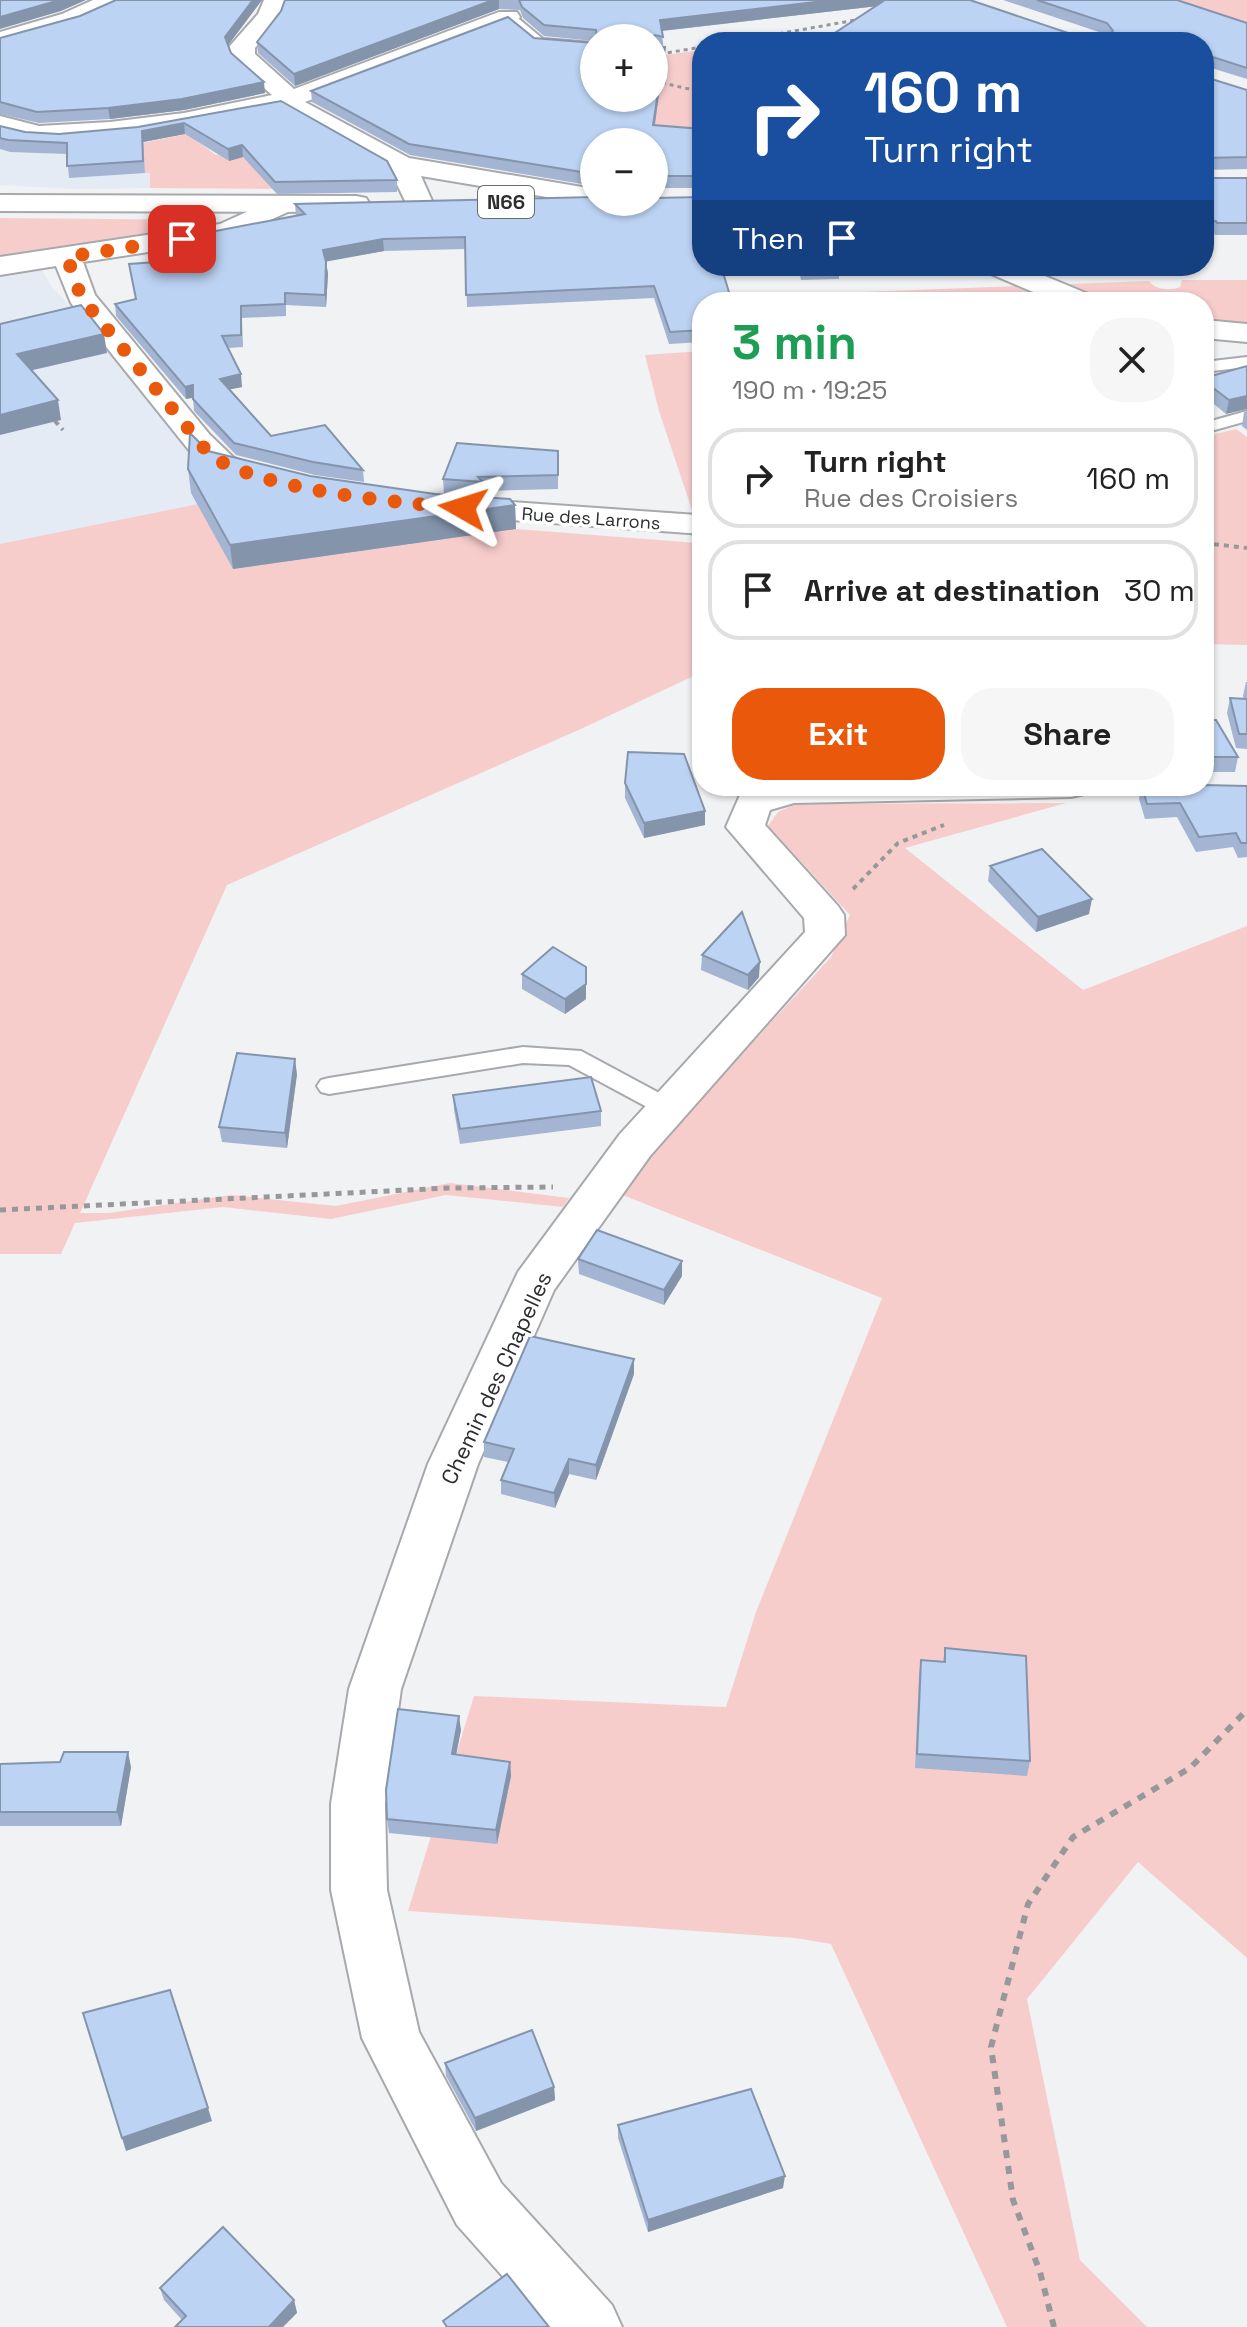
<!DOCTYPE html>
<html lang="en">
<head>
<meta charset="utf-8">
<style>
  :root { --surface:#fff; --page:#f6f6f6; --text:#222; --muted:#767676; --line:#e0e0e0; --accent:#ea580c }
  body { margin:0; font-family:"Space Grotesk",sans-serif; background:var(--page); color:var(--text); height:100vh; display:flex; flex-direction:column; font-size:30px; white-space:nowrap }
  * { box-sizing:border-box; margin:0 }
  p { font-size:26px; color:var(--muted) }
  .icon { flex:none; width:44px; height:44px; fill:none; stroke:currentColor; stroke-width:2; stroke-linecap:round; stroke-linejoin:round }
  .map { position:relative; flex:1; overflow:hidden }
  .panel { position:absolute; left:692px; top:292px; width:522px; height:504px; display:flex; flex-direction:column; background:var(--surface); border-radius:32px; box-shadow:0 2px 6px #0004 }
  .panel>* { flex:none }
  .top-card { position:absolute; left:692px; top:32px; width:522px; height:244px; border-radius:32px; box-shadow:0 2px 6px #0004; background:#1a4fa0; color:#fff; overflow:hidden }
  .buttons { position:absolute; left:580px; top:24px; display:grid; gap:16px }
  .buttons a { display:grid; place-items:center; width:88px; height:88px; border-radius:50%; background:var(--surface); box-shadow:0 2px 6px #0004; font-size:40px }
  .pin { position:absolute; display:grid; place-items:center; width:68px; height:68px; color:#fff; margin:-34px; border-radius:16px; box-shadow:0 4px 12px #0006 }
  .me { position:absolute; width:88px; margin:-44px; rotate:276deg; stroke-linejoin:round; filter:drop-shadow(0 0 6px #0008) }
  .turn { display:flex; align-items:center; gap:28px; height:168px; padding:0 40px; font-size:36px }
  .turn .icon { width:104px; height:104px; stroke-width:2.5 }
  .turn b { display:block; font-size:56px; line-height:68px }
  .then { display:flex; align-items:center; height:76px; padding:0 40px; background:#0003; gap:16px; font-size:30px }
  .round { display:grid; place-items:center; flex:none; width:84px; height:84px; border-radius:32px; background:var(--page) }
  .overview { display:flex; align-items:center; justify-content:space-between; height:136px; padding:0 40px }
  h1 { font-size:48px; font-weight:600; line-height:60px; color:#1e9e55 }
  .action { display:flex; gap:16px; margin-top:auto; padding:16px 40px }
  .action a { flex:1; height:92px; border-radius:32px; background:var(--accent); color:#fff; font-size:32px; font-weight:600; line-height:92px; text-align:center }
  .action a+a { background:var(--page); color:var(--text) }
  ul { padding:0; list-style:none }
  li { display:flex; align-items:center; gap:24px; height:100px; margin:0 16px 12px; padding:0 24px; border:4px solid var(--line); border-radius:32px }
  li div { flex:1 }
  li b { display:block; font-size:30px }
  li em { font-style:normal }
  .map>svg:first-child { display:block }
</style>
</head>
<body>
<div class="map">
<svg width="1247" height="2327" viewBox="0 0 1247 2327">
  <rect width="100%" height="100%" fill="#f0f2f4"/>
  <g fill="#e5ebf5">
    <path d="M0,133L164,138L143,144L145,173L150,172V188L74,189L0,185Z"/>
    <path d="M39,265L52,287L86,323L193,458L233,569L0,636V270Z"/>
  </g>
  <g fill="#f7cdcc">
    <path d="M1141,0H1247V46Z"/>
    <path d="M702,50V140L659,143L616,139L594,98H654L659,64H667L665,55Z"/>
    <path d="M187,134L216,155L282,145L287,178L272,189L150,188V173H145L143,143Z"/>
    <path d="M0,218L214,220L204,227L0,257Z"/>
    <path d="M1182,280H1247V333L1204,329V302H735L733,297L1149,281C1156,290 1169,291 1180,287Z"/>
    <path d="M702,351V672L583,728L227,885L80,1213H109L231,1195L336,1206L450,1183L569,1198L563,1207L446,1195L331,1219L223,1207L75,1223L61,1254H0V544L198,504L233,569L516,529L697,543V525L659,411L645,355Z"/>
    <path d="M1236,429L1247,437V645L1204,644V437Z"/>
    <path d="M1066,803L905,848L1083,990L1247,926V1958L1138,1862L1027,1999L1080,2260L1147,2327H1007L831,1944L795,1938L408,1911L474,1696L726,1707L756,1612L882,1298L615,1192L831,957L850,915L768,826L778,812L795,804Z"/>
  </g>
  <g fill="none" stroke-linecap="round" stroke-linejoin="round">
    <defs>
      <g id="lane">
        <path d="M503,14H513L543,39L594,43V51L534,46L503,20Z"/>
        <path d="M1247,357V367L1204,372V362Z"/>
        <path d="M1247,411V421L1204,433V423Z"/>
        <path d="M523,1047L581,1051L676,1102L680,1108L676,1114H660L569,1065L523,1063L329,1094L321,1092L317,1086L321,1080L329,1078Z"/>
      </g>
      <g id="street">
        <path d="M93,0H126L123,5L80,24L0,48V32L62,14Z"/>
        <path d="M264,0H288L279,21L255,48V54L294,89L499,12H517L520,17L517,22L305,102L409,158L594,189V202H604L594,205L421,176L433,203L429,209L419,211L409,209L390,170L283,109C217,122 60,159 0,134V116L39,126L110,122L184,113L272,95L234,62L229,47L258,14Z"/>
        <path d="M280,197L290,199L294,205L290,211L227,240L83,262L95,295L210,435L234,458L259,467L264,474L259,481L248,484L212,472L188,449L71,303L56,266L0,275V257L220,224Z"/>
        <path d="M982,266H1021L1093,296L1098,302H1057L986,272Z"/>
        <path d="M1204,320L1247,324V342L1204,338Z"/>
        <path d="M454,498L697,515L702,516V534L442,515L437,508L442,501Z"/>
        <path d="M772,786H1090L1084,794L1071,797L794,803L770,810L765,825L838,906L844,915L845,935L650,1156L554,1290L478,1464L401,1689L385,1804L387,1890L419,2032L501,2183L612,2305L622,2327H548L457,2225L362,2038L331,1890V1804L349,1689L428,1464L518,1272L620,1134L805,932L804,918L726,827L740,795Z"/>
      </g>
      <path id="primary" d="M0,195L356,196L366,198L370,204L366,210L356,212L0,211Z"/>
    </defs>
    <use href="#lane" stroke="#a7a9ac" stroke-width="4"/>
    <use href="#street" stroke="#a7a9ac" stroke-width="4"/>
    <use href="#primary" stroke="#a7a9ac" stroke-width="4"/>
    <g stroke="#97989a" stroke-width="3" stroke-dasharray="4 4" stroke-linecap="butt">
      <path d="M732,42L856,20"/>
      <path d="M660,54L702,47"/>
      <path d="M654,81L702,92"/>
    </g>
    <g stroke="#97989a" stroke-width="4" stroke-dasharray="5 5" stroke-linecap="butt">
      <path d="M55,421L63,430"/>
      <path d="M1204,543L1247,548"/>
      <path d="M853,889L898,843L944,825"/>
    </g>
    <path stroke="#97989a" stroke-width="5" stroke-dasharray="6 6" stroke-linecap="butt" d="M0,1210L449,1188L553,1187"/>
    <path stroke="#97989a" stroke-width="6" stroke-dasharray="8 8" stroke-linecap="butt" d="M1054,2327L1040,2272L1013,2200L991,2047L1028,1904L1073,1837L1190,1768L1247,1710"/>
    <use href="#lane" fill="#fff" fill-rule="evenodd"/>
    <use href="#street" fill="#fff" fill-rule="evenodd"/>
    <use href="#primary" fill="#fff" fill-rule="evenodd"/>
  </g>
  <g fill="#a3b5d2">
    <path d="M116,0H262L228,45L231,53L265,93L184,110L110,119L39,123L0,114V38L80,16Z"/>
    <path d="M285,0H970L1071,34H1105L1003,0H1177L1247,23V79L1205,66L821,42L877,6L662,31L664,58L655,125L702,129V188H654V142H594V186L410,155L312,102L311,91L594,98L660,47L654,46V38H594V41L544,36L523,18L520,10L499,9L295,86L258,53L257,42L281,11Z"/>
    <path d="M1205,77L1247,90V169L1204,170Z"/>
    <path d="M281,101L397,180V192L277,194L243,157L229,161L185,134L143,142L145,173L69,178L67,154L10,152L0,149V126L25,132L59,134L138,127Z"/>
    <path d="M1204,178H1247V235H1215L1214,233H1204Z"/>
    <path d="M295,204L702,266H759L722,270L702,302V342L669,344L654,298L467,307L465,249L384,251L326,261L328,274L326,307L286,305V316L242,318L243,347L228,348L242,387L230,389L271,436L363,470L364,482L315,475L236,455L194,411L193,398L186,399L116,316L115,304L135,299L156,262L296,216Z"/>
    <path d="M798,266H839V279L801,280Z"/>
    <path d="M1247,366L1226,414L1204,396V378Z"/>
    <path d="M1247,411V430L1242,426L1244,412Z"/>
    <path d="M208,451L310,476L515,505L516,529L233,569L191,493L188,469Z"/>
    <path d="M558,451V489L484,491V496L444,494L443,479Z"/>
    <path d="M1246,682H1247V749L1236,748L1227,713L1230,698L1244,699L1243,696Z"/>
    <path d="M1204,720L1238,757L1235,772H1204Z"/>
    <path d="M625,783L705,811V825L644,838L625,798Z"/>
    <path d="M1141,786H1247V857L1238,858L1233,847L1196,852L1177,817L1145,819L1139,799Z"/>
    <path d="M990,866L1089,914L1036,932L988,881Z"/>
    <path d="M702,955L759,977L748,990L701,970Z"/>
    <path d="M586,967V999L565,1014L522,989V974Z"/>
    <path d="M297,1074L287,1148L222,1142L219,1127Z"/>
    <path d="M453,1095L601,1111V1126L460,1144L454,1110Z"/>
    <path d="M578,1259L682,1276L664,1305L579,1274Z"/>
    <path d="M634,1374L596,1480L569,1474L555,1508L501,1494V1480L508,1462L484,1457V1442Z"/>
    <path d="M945,1648L1030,1761L1027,1776L915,1768L919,1674L921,1660L943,1661Z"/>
    <path d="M461,1730L456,1755L510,1762L511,1776L497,1844L389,1833L387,1819Z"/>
    <path d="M0,1764L131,1767L121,1826H0Z"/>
    <path d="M445,2063L554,2087L555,2100L476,2131L446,2076Z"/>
    <path d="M618,2125L783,2188L648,2232L618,2138Z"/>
    <path d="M160,2288L294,2300L297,2313L182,2320L164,2300Z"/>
  </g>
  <g fill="#8494ab">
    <path d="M60,0H86L61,11L0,29V17Z"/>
    <path d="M253,0H262L226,48L225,37Z"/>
    <path d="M493,0H499V9L295,86L294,74Z"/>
    <path d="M833,0H896V4L660,31V20Z"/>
    <path d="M665,47L664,58L653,136V125Z"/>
    <path d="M264,82L265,93L184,110L110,119L108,108Z"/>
    <path d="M184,123L185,134L143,142L145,173L142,131Z"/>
    <path d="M242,145L243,157L229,161L228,149Z"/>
    <path d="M383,239L384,251L324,262L323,250Z"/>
    <path d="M326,262L328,274L326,307L325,295Z"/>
    <path d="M718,266H759L718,270Z"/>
    <path d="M104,334L107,353L20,373L17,354Z"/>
    <path d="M241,374L242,387L222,391L220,379Z"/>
    <path d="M193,385L195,397L186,399L185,387Z"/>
    <path d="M1247,396V409L1226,414L1229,400Z"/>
    <path d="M58,400L61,420L0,435V415Z"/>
    <path d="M515,505L516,529L233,569L230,545Z"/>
    <path d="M705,811V825L644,838V823Z"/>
    <path d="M1092,899L1089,914L1036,932L1038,917Z"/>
    <path d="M760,962L759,977L748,990V975Z"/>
    <path d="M586,984V999L565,1014V999Z"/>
    <path d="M295,1059L297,1074L287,1148L285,1133Z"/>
    <path d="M682,1261V1276L664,1305V1290Z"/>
    <path d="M634,1359V1374L596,1480V1465Z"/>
    <path d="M569,1459V1474L555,1508L554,1493Z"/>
    <path d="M459,1716L461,1730L453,1769L452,1754Z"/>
    <path d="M128,1752L131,1767L121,1826L117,1812Z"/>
    <path d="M510,1762L511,1776L497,1844L496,1830Z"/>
    <path d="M554,2087L555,2100L476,2131L475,2118Z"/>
    <path d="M208,2108L212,2121L126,2151L122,2138Z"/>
    <path d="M785,2176L783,2188L648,2232V2220Z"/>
    <path d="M294,2300L297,2313L283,2327H269Z"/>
  </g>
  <g fill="#bdd3f4" stroke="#8494ab" stroke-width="2">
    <path d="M0,0H60L0,17Z"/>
    <path d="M116,0H253L225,37L231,53L264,82L182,99L108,108L37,112L0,102V38L80,16Z"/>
    <path d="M285,0H493L294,74L257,42L281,11Z"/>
    <path d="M519,0H833L660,20L663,37L655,35L651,38H597L596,30L544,25L522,7Z"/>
    <path d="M885,0H970L1071,34H1110L1113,31L1107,23L1037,0H1177L1247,23V68L1207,55L1204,57V42H821Z"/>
    <path d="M508,17L534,38L594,43V98H654V48L665,47L653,125L702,129V176H654V142H594V174L409,144L311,91Z"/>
    <path d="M1204,69L1205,77L1247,90V157L1204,158Z"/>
    <path d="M281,101L387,161L397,180L275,182L242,145L228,149L184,123L142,131L143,161L67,166V143L8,140L0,138V126L25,132L59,134L138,127Z"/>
    <path d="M1204,178H1247V223H1217L1216,221L1204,222Z"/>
    <path d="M594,197V202H654V198L702,197V266H721L732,302H702V330L670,332L654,286L466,295L465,237L383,239L323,250L326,262L325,295L285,293V304L241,306V335L222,336L241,374L220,379L271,436L325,425L363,470L313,462L234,443L193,399V385L185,387L115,304L136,299L129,264L156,262L153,243L305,214L295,204Z"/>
    <path d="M801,266H839V267L802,268Z"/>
    <path d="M81,305L104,334L17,354L58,400L0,415V324Z"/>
    <path d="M1247,366V396L1229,400L1204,381V378Z"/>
    <path d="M190,433L208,451L310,476L435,494L510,499L515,505L230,545L188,469Z"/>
    <path d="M457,443L558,451V475L478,477L483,482L443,479Z"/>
    <path d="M1230,698L1247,699V734H1239Z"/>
    <path d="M1204,720H1216L1238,757H1207L1204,768Z"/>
    <path d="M628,752L684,754L705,811L644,823L625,783Z"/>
    <path d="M1204,785L1247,786V843H1241L1236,833L1199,837L1180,803L1147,804L1142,786Z"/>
    <path d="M1042,849L1092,899L1038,917L990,866Z"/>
    <path d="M742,912L760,962L748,975L702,955Z"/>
    <path d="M553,947L586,967V984L565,999L522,974Z"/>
    <path d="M237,1053L295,1059L285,1133L219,1127Z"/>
    <path d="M591,1077L601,1111L460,1129L453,1095Z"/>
    <path d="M597,1230L682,1261L664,1290L578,1259Z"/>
    <path d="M530,1336L634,1359L596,1465L569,1459L554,1493L501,1480L514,1449L484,1442Z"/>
    <path d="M945,1648L1026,1656L1030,1761L917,1754L921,1660L945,1662Z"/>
    <path d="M398,1709L459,1716L452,1754L510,1762L496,1830L387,1819L386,1790Z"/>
    <path d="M64,1752H128L117,1812H0V1764L60,1762Z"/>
    <path d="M170,1990L208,2108L122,2138L83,2013Z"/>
    <path d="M532,2030L554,2087L475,2118L445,2063Z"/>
    <path d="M751,2089L785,2176L648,2220L618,2125Z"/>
    <path d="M223,2227L294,2300L269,2327H175L186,2316L160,2288Z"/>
    <path d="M507,2274L549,2327H447L443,2321Z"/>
  </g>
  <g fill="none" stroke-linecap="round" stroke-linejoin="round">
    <path stroke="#ea580c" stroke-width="14" stroke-dasharray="0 25.2" d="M182,239L67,257L81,297L209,454C256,490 401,503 463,508"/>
  </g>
  <g text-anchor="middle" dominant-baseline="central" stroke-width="7" stroke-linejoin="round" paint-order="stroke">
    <g font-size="18" fill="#2c2d2e" stroke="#fff">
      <text transform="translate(591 518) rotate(4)">Rue des Larrons</text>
    </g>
    <rect fill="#fff" stroke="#6b6c6d" stroke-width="2" x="478" y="186" width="56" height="32" rx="6"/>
    <g font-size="20" font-weight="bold" fill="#2c2d2e">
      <text x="506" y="202">N66</text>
    </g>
    <g font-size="22" fill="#2c2d2e" stroke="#fff">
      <text transform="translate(496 1378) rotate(-65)">Chemin des Chapelles</text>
    </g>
  </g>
</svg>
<div class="buttons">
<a>+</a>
<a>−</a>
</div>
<div class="pin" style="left:182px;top:239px;background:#d93025"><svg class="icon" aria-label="arrive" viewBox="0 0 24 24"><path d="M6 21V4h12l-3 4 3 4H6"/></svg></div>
<svg class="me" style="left:463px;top:508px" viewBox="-20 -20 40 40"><path d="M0-17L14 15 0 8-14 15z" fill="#ea580c" stroke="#fff" stroke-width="4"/></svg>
<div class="top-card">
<div class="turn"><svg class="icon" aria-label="right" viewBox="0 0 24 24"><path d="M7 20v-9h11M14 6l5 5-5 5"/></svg><div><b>160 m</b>Turn right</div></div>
<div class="then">Then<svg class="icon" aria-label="arrive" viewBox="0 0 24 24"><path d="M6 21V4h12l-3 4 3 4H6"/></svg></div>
</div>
<section class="panel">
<div class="overview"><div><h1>3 min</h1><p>190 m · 19:25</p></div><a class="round"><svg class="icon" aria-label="close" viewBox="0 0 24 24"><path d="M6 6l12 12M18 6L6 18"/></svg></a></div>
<ul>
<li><svg class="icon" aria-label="right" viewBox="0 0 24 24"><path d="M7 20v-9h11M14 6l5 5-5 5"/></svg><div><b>Turn right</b><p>Rue des Croisiers</p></div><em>160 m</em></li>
<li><svg class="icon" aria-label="arrive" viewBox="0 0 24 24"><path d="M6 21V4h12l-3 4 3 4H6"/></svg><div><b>Arrive at destination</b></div><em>30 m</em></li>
</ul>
<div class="action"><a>Exit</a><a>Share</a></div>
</section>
</div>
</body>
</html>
